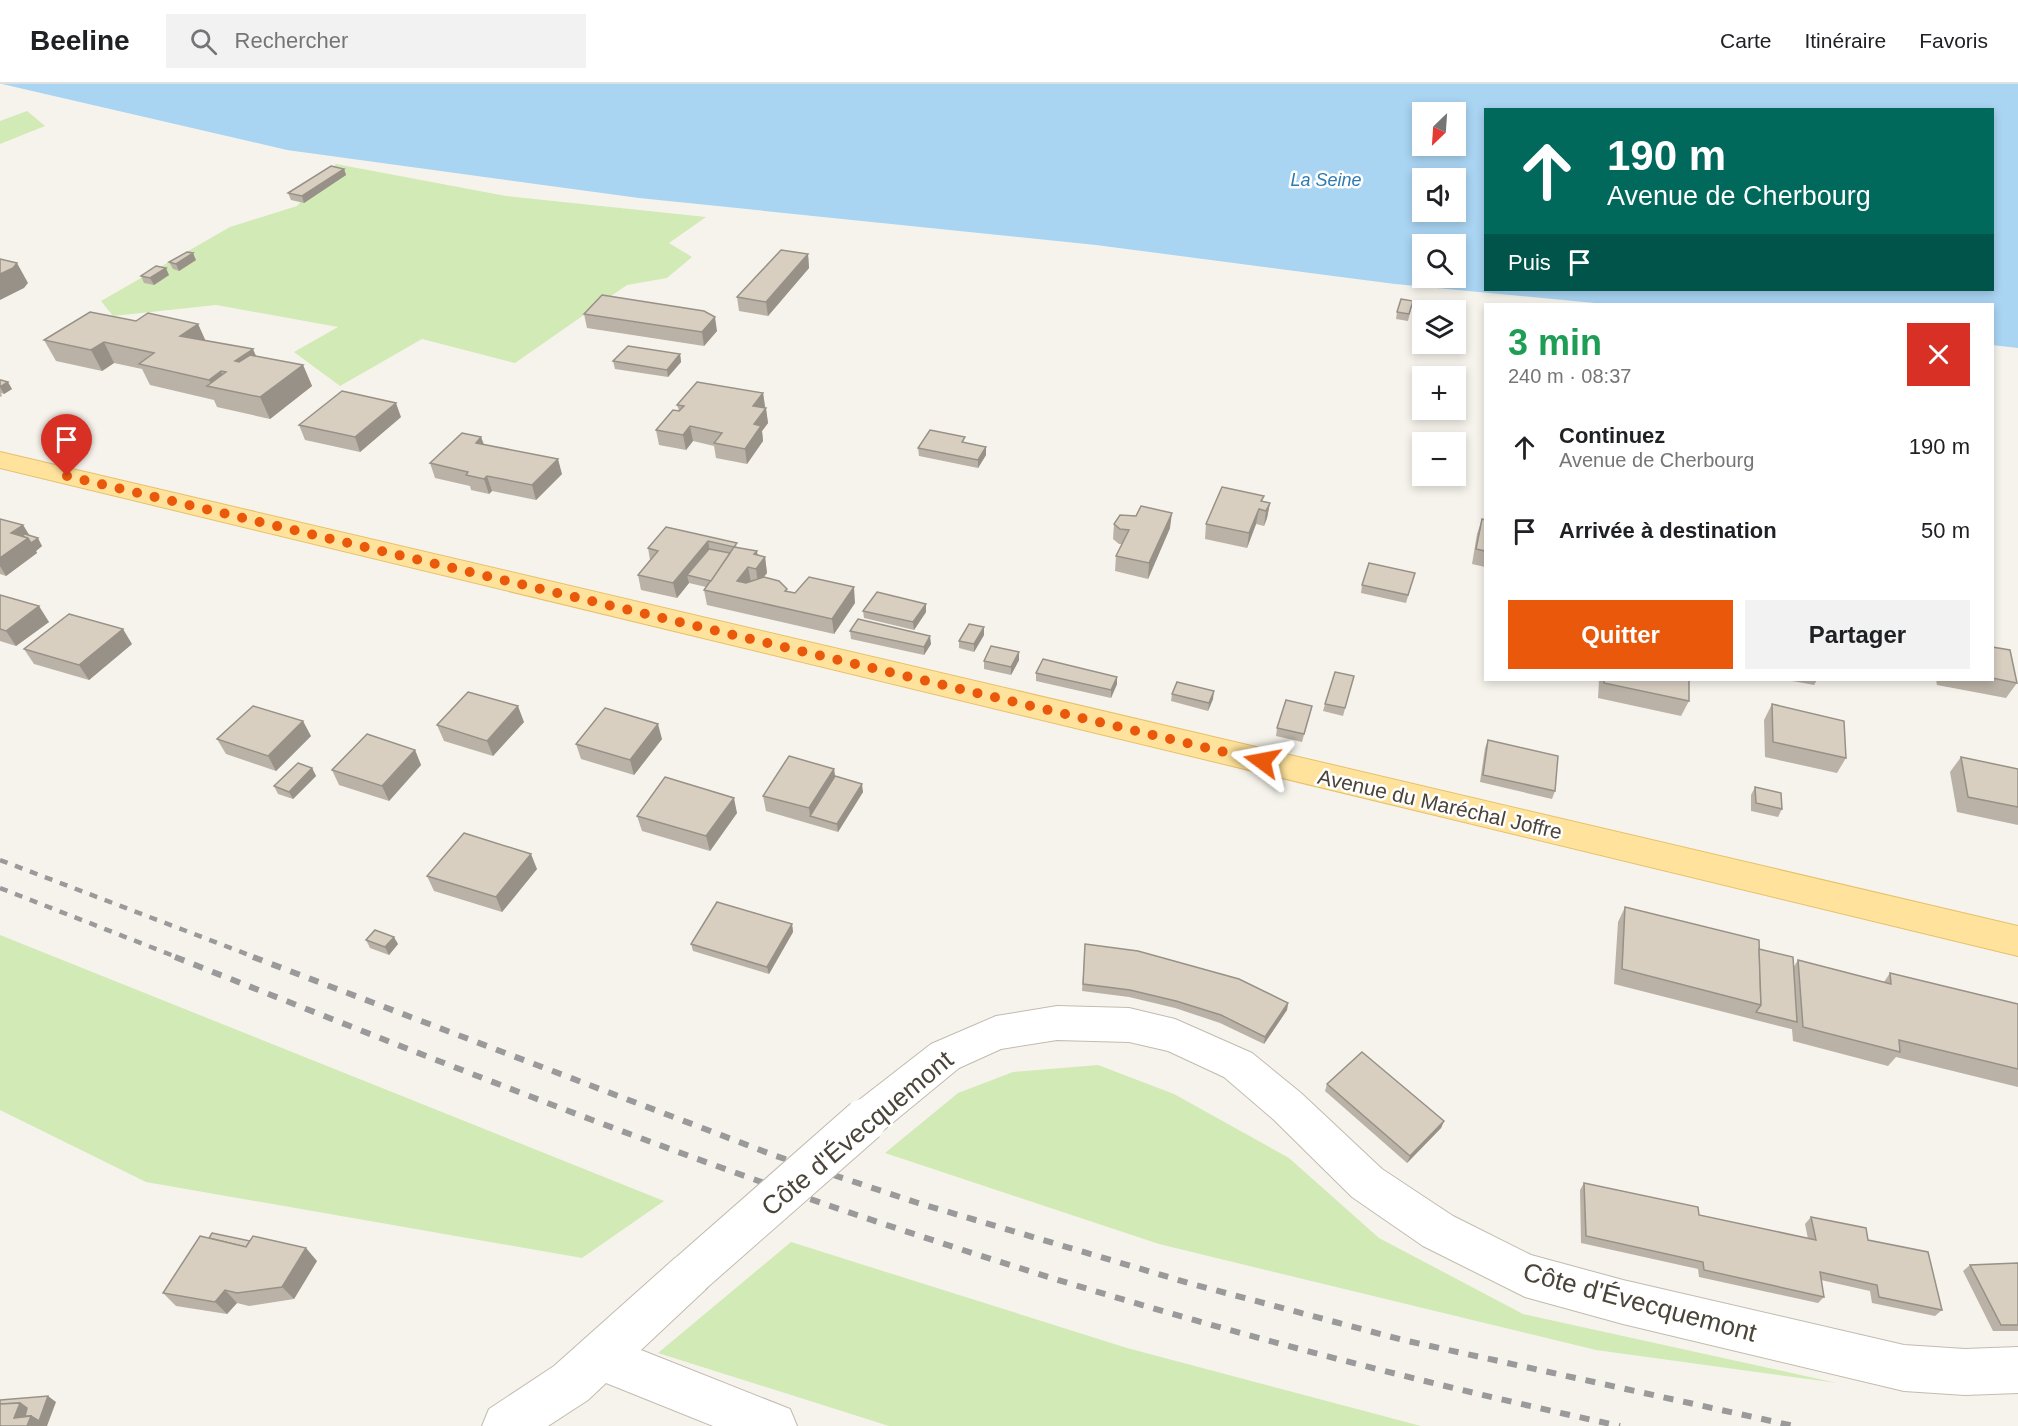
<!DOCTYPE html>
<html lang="fr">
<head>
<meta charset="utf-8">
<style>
  :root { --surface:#fff; --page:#f2f2f2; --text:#202124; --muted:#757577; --line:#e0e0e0; --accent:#ea580c }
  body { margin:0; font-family:Helvetica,sans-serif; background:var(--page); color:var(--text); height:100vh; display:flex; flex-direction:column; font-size:22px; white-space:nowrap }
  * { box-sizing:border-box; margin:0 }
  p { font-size:20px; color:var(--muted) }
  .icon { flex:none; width:33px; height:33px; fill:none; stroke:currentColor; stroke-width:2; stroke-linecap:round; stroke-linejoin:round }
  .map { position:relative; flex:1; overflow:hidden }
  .side { position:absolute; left:1484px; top:219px; width:510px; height:378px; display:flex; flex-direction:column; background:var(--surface); border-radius:0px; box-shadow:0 3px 9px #0003 }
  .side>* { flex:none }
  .hud { position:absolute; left:1484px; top:24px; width:510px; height:183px; border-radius:0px; box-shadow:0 3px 9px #0003; background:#00695c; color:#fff; overflow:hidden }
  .needle { width:39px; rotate:205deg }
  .controls { position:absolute; left:1412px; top:18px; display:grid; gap:12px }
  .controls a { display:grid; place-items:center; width:54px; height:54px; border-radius:0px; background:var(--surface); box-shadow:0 3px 9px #0003; font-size:30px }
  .pin { position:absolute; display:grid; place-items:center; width:51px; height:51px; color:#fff; margin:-62px -26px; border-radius:50% 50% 50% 0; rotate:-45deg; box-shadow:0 0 6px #0007 }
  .pin .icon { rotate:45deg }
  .me { position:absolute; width:66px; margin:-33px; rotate:283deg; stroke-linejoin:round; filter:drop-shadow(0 0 4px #0008) }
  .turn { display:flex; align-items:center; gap:21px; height:126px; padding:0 24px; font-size:27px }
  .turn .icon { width:78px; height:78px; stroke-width:2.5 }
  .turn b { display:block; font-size:42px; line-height:51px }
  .then { display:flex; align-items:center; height:57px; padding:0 24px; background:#0003; gap:12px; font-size:22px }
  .round { display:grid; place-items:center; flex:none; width:63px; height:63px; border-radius:0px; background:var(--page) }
  .head { display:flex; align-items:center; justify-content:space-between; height:102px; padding:0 24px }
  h1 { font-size:36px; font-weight:800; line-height:45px; color:#1e9e55 }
  .cta { display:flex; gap:12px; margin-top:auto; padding:12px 24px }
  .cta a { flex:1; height:69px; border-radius:0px; background:var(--accent); color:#fff; font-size:24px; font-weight:800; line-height:69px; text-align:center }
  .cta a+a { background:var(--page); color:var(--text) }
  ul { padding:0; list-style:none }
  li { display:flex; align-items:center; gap:18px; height:84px; padding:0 24px }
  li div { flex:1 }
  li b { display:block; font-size:22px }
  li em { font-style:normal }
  header { display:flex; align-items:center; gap:36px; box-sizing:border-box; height:84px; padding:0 30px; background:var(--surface); border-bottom:2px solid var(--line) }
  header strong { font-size:28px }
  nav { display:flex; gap:33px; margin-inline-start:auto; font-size:21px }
  .search { width:420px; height:54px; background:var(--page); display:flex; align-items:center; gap:15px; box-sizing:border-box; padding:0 21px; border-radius:0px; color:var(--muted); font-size:22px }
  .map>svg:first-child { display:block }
</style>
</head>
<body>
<header>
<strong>Beeline</strong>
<div class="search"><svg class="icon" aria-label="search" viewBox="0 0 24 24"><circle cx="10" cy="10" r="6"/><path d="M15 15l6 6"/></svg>Rechercher</div>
<nav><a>Carte</a><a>Itinéraire</a><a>Favoris</a></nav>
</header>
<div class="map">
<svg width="2018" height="1342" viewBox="0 0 2018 1342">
  <rect width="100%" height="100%" fill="#f6f3ec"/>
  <g fill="#d2eab5">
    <path d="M27,27L45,42L0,60V37Z"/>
    <path d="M336,80L506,112L706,133L669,159L692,173L667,194L627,201L515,279L422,255L340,302L294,268L338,243L216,221L113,232L101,217L230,143L297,122Z"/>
    <path d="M0,851L664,1117L582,1174L146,1098L0,1026Z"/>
    <path d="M1098,981L1174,1010L1289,1074L1379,1154L1523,1230L1837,1299L1596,1266L1159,1160L885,1069L958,1009L1013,988Z"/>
    <path d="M791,1158L1127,1264L1421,1342H889L658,1269Z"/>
  </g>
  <path fill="#a9d4f2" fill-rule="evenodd" d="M2,0H2018V264L1992,261V220H1605L1395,200L1096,161L639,114L287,66ZM1485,26H1992V206H1485ZM1422,28H1455V62H1422ZM1422,94H1455V128H1422ZM1422,160H1455V194H1422Z"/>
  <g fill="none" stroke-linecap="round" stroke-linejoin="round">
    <defs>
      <g id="minor">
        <path d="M1057,922L1129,924L1175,935L1252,969L1301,1009L1382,1085L1453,1132L1531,1171L1623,1196L1904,1261L1965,1265L2018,1263V1309L1965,1311L1904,1307L1623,1240L1525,1213L1423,1162L1352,1113L1273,1035L1224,993L1168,967L1129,958L1057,956L1001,965L959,984L880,1049L865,1055L850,1049L844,1036L850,1023L931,960L996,932Z"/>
        <path d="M691,1167L707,1174L713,1189L707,1204L641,1266L790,1325L797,1342H713L606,1299L588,1316L548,1342H482L489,1325L554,1282L675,1174Z"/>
      </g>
      <path id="major" d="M0,368L2018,842V872L0,384Z"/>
    </defs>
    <use href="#minor" stroke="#c2bbae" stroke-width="2"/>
    <use href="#major" stroke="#e6c16a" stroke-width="2"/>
    <use href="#minor" fill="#fff" fill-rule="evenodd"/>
    <use href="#major" fill="#ffe39c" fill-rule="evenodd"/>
    <g stroke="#9a9a9a" stroke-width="4.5" stroke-dasharray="8 8" stroke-linecap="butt">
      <path d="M0,776L257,874"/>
      <path d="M0,804L179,874"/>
    </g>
    <g stroke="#9a9a9a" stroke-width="6" stroke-dasharray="10 10" stroke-linecap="butt">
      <path d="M175,873C416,968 658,1066 905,1147C1139,1225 1379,1290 1620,1342"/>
      <path d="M253,873L776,1072L918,1119L1192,1200L1403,1256L1794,1342"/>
    </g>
    <defs>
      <path id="minor-bridge" d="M691,1189L865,1036"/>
    </defs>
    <use href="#minor-bridge" stroke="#c2bbae" stroke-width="45" stroke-linecap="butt"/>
    <use href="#minor-bridge" stroke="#fff" stroke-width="43"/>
  </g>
  <g fill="#bab2a6">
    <path d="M344,85L346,91L304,119L291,116L288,109Z"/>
    <path d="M808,170L809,184L768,232L739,227L737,213Z"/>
    <path d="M196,176L179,187L173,185L169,178Z"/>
    <path d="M169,191L154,201L144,199L141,192Z"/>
    <path d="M1413,217L1408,237L1396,235L1397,228Z"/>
    <path d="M584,230L717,247L704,262L587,244Z"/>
    <path d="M136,237L198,240L205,256L255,272L303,281L312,302L270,335L217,323L214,316L150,301L142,285L114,279L102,287L56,277L44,256Z"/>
    <path d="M680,270L681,278L668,293L615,285L613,277Z"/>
    <path d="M0,296L12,305L4,310L1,309L2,312L0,313Z"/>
    <path d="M763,309L768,339L762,347L763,357L747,380L716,374L714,362L693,357L686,366L659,361L656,346L679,327L677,321Z"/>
    <path d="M401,333L360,368L305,356L299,341Z"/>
    <path d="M481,353L484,360L562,390L536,416L492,407L489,410L471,406L470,402L435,394L430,379Z"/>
    <path d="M965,359L986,363V371L978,384L919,372L918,364Z"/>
    <path d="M1263,417L1270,419L1267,434L1264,442L1256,440L1247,464L1205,455L1206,440Z"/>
    <path d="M0,435L23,441L30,452L42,462L36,467L37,469L6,492L0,490Z"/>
    <path d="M1482,435L1485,436V483L1472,480L1477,450Z"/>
    <path d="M1114,440L1170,444L1148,495L1115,487L1116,472L1122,460H1119L1113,455Z"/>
    <path d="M666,443L738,463L765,473L767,489L764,493L787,505V508L855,519L834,550L707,521L704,506L706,503L689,499L677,514L641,506L638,491L650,476L648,464Z"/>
    <path d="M1415,489L1406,519L1361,509L1362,501Z"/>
    <path d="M0,511L49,538L16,562L0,557Z"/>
    <path d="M926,520V528L914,546L864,534L863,527Z"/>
    <path d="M850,547L931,560L924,571L851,555Z"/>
    <path d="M984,551L974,568L959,564V557Z"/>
    <path d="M132,560L89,596L34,580L24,565Z"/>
    <path d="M1992,563L2017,599L2006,614L1937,601L1936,596H1992Z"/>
    <path d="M1019,576L1011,591L984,585V577Z"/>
    <path d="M1036,589L1117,600L1111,614L1036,597Z"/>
    <path d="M1354,592L1343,632L1323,627L1325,620Z"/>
    <path d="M1599,596H1689V617L1681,632L1598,614Z"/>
    <path d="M1787,596H1817L1814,601Z"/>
    <path d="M1172,610L1213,615L1208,627L1171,617Z"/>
    <path d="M1772,620L1846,674L1837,689L1765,673L1764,636Z"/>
    <path d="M1312,622L1302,658L1276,652L1277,644Z"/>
    <path d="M524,638L493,672L444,657L437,641Z"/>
    <path d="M311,652L276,687L226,670L217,655Z"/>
    <path d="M662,655L634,691L581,675L576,660Z"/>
    <path d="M1488,656L1555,707L1552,715L1480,698L1485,664Z"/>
    <path d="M415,666L421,681L389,717L339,701L332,686Z"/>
    <path d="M1961,673L2018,685V741L1957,728L1950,688Z"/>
    <path d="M312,684L316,692L293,715L278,710L274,702Z"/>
    <path d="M834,685L835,692L863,708L838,748L766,727L763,712Z"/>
    <path d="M1755,703L1782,725L1778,733L1751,727V711Z"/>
    <path d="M737,729L710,767L642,747L637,732Z"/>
    <path d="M537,785L502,828L434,807L427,792Z"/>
    <path d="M1625,823L1759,865L1793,884L1798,876L1884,898L1890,889L2018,920V1003L1896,973L1888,982L1793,957L1792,945H1791L1614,900L1618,838Z"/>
    <path d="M792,840L793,848L769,890L693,867L691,860Z"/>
    <path d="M366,856L398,860L389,871L370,864Z"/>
    <path d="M1085,860L1288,919L1287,926L1264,960L1220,939L1175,924L1129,913L1082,907Z"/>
    <path d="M1327,1000L1444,1037L1441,1044L1407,1079L1325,1007Z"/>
    <path d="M1584,1099L1699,1131L1808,1155L1805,1140L1811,1133L1868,1156L1942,1226L1935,1232L1872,1219L1870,1207L1821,1196L1824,1213L1818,1219L1699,1193L1698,1185L1581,1159L1580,1106Z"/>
    <path d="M317,1177L294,1215L249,1222L237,1219L227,1230L176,1222L163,1209Z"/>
    <path d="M2018,1179V1247H1993L1963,1187L1970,1181Z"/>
  </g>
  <g fill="#979187">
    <path d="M344,85L346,91L304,119L302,112Z"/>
    <path d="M193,169L196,176L179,187L176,180Z"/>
    <path d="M808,170L809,184L768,232L766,218Z"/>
    <path d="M17,179L28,199L24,204L0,216V190Z"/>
    <path d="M166,184L169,191L154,201L150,194Z"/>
    <path d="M715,233L717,247L704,262L702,248Z"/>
    <path d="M198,240L207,260L180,252Z"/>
    <path d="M104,258L114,279L102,287L91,266Z"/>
    <path d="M253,265L262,286L235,277Z"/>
    <path d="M680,270L681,278L668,293L667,286Z"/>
    <path d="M303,281L312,302L270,335L260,313Z"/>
    <path d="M221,287L230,307L212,303L209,296Z"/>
    <path d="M8,298L12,305L4,310L0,303Z"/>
    <path d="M763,309L765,324L753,322Z"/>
    <path d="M396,319L401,333L360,368L355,353Z"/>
    <path d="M766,324L768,339L762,347L763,357L747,380L745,365L754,340Z"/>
    <path d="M690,342L693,357L686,366L683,351Z"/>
    <path d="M481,353L486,368L476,359Z"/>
    <path d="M986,363V371L978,384V376Z"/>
    <path d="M558,375L562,390L536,416L532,401Z"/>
    <path d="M487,392L492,407L489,410L484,395Z"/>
    <path d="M1270,419L1267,434L1264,442L1266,427Z"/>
    <path d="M1259,425L1256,440L1247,464L1249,449Z"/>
    <path d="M1172,429L1170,444L1148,495L1149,479Z"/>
    <path d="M23,441L32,456L38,454L42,462L36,467L37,469L6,492L0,482V474L11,449Z"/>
    <path d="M708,457L711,472L687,491L689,499L677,514L673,499Z"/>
    <path d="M757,467L758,475L765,473L767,489L758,500L754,470Z"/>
    <path d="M748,483L751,498L740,512L737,497Z"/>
    <path d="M854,503L855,519L834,550L832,535Z"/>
    <path d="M926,520V528L914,546L913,538Z"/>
    <path d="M39,522L49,538L16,562L6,547Z"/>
    <path d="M984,543V551L974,568V560Z"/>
    <path d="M123,545L132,560L89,596L79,581Z"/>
    <path d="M930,552L931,560L924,571V563Z"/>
    <path d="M1019,568V576L1011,591V583Z"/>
    <path d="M1117,593V600L1111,614V606Z"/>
    <path d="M1214,607L1213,615L1208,627L1209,619Z"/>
    <path d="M518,622L524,638L493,672L487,657Z"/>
    <path d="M303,637L311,652L276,687L268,672Z"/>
    <path d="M658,640L662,655L634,691L630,676Z"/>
    <path d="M415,666L421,681L389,717L382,702Z"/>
    <path d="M312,684L316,692L293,715L289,708Z"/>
    <path d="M834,685L836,700L810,732L811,740L809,724Z"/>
    <path d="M862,700L863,708L838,748L837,740Z"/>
    <path d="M734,714L737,729L710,767L706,752Z"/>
    <path d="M531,770L537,785L502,828L496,813Z"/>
    <path d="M792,840L793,848L769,890L767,883Z"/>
    <path d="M394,853L398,860L389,871L385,863Z"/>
    <path d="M1288,919L1287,926L1264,960L1265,953Z"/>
    <path d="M1444,1037L1441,1044L1407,1079L1410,1072Z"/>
    <path d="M306,1164L317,1177L294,1215L282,1203Z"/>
    <path d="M225,1206L237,1219L227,1230L215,1218Z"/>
    <path d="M48,1312L56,1318L47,1342H27L14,1334L20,1319Z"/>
  </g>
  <g fill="#d8cfc1" stroke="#979187" stroke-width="1.5">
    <path d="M331,82L344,85L302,112L288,109Z"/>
    <path d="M781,166L808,170L766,218L737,213Z"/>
    <path d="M187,168L193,169L176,180L169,178Z"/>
    <path d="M0,175L17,179L13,184L0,190Z"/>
    <path d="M156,182L166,184L150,194L141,192Z"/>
    <path d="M602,211L704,227L715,233L702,248L584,230Z"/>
    <path d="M1401,215L1413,217L1409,230L1397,228Z"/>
    <path d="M90,228L136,237L148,229L198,240L180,252L253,265L235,277L239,278L250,271L303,281L260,313L207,302L226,288L221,287L209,296L139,280L154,269L104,258L91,266L44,256Z"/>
    <path d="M628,262L680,270L667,286L613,277Z"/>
    <path d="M0,296H1L8,298L0,303Z"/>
    <path d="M697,298L763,309L753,322L766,324L754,340L761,342L745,365L714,359L722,349L690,342L683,351L656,346L673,326L679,327L684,322L677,321Z"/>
    <path d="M342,307L396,319L355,353L299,341Z"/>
    <path d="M930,346L965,353L962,358L986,363L978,376L918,364Z"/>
    <path d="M462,349L481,353L476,359L558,375L532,401L487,392L484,395L466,391L468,388L430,379Z"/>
    <path d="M1222,403L1264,412L1261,417L1270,419L1266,427L1259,425L1249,449L1206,440Z"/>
    <path d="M1141,422L1172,429L1149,479L1116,472L1129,446L1120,445L1114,440L1120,431L1136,432Z"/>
    <path d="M0,435L23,441L11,449L28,454L0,474Z"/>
    <path d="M1482,435L1485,436V467L1476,465Z"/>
    <path d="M666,443L737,459L734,463L708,457L673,499L638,491L658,467L648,464Z"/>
    <path d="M25,450L38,454L31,459L28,454L22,452Z"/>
    <path d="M734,463L757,467L754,470L765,473L756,485L748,483L737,497L746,499L764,493L779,497L787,505L785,507L795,509L809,493L854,503L832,535L704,506Z"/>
    <path d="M709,465L730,469L711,497L687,491Z"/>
    <path d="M1369,479L1415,489L1408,511L1362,501Z"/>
    <path d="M877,508L926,520L913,538L863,527Z"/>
    <path d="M0,511L39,522L6,547L0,545Z"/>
    <path d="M69,530L123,545L79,581L24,565Z"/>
    <path d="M858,535L930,552L924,563L850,547Z"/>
    <path d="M969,540L984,543L974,560L959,557Z"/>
    <path d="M991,562L1019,568L1011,583L984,577Z"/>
    <path d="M1992,563L2010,566L2017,599L1992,594Z"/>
    <path d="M1043,575L1117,593L1111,606L1036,589Z"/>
    <path d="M1335,588L1354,592L1345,624L1325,620Z"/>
    <path d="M1604,596H1689V617L1604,599Z"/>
    <path d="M1177,598L1214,607L1209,619L1172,610Z"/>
    <path d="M468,608L518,622L487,657L437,641Z"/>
    <path d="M1286,616L1312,622L1304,650L1277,644Z"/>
    <path d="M1772,620L1844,637L1846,674L1773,658Z"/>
    <path d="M253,622L303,637L268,672L217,655Z"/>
    <path d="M605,624L658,640L630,676L576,660Z"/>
    <path d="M367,650L415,666L382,702L332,686Z"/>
    <path d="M1488,656L1558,672L1555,707L1483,691Z"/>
    <path d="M789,672L834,685L809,724L763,712Z"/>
    <path d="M1961,673L2018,685V723L1968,713Z"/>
    <path d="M298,679L312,684L289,708L274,702Z"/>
    <path d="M835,692L862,700L837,740L810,732Z"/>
    <path d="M665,693L734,714L706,752L637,732Z"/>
    <path d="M1755,703L1781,709L1782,725L1756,719Z"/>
    <path d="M464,749L531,770L496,813L427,792Z"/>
    <path d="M717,818L792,840L767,883L691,860Z"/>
    <path d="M1625,823L1759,856L1761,921L1622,885Z"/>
    <path d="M375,846L394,853L385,863L366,856Z"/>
    <path d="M1085,860L1138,867L1239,895L1288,919L1265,953L1221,931L1176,917L1130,906L1083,900Z"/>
    <path d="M1759,865L1793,873L1797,938L1756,928L1761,921Z"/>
    <path d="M1798,876L1891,900L1890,889L2018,920V985L1899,956L1900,968L1803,943Z"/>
    <path d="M1362,968L1444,1037L1410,1072L1327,1000Z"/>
    <path d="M1584,1099L1698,1123L1699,1131L1816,1156L1811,1133L1866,1144L1868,1156L1928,1168L1942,1226L1879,1213L1877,1201L1820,1188L1824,1213L1704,1186L1703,1178L1586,1152Z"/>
    <path d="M212,1149L250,1157L246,1163L209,1154Z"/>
    <path d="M200,1152L246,1163L253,1152L306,1164L282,1203L237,1209L225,1206L215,1218L163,1209Z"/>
    <path d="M2018,1179V1241H2001L1970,1181Z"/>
    <path d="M48,1312L39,1337L31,1332H25L27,1324L20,1319L0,1320V1316Z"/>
    <path d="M20,1319L14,1334L31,1332L27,1342H0V1320Z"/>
  </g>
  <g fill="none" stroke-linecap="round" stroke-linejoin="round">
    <path stroke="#ea580c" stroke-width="10" stroke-dasharray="0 18" d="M67,392L1262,677"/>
  </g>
  <g text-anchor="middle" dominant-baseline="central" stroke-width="5" stroke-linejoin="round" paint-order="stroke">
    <g font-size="18" font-style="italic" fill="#2e7ab2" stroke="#fff">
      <text x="1326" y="96">La Seine</text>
    </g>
    <g font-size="21" fill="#4b4439" stroke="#fff">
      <text transform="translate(1440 720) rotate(13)">Avenue du Maréchal Joffre</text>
    </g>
    <g font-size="26" fill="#4b4439" stroke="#fff">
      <text transform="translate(857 1049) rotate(-40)">Côte d'Évecquemont</text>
      <text transform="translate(1640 1218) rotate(15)">Côte d'Évecquemont</text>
    </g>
  </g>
</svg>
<div class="controls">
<a><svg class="needle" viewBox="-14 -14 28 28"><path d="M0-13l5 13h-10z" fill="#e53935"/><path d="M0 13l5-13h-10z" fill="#757577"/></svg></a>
<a><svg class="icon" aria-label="sound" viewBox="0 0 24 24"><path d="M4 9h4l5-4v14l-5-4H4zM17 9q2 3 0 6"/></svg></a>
<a><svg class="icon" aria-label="search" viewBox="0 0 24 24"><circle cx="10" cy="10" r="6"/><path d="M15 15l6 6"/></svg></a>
<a><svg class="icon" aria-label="layers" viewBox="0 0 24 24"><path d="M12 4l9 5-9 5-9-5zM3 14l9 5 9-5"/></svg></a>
<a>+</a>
<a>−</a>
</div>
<div class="pin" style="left:67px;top:392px;background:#d93025"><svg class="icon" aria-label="arrive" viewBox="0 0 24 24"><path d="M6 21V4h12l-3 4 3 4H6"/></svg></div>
<svg class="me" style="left:1262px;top:677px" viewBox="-20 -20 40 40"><path d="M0-17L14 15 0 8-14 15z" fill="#ea580c" stroke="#fff" stroke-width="4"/></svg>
<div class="hud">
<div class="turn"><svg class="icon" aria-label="ahead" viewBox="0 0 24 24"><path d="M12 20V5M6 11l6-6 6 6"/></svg><div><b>190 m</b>Avenue de Cherbourg</div></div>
<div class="then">Puis<svg class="icon" aria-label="arrive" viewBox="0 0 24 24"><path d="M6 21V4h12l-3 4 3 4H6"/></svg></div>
</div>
<section class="side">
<div class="head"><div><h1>3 min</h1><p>240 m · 08:37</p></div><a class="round" style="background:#d93025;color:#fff"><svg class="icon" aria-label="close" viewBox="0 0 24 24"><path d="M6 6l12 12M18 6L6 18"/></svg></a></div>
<ul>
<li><svg class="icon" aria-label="ahead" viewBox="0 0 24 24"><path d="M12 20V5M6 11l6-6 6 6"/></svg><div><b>Continuez</b><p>Avenue de Cherbourg</p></div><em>190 m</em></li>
<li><svg class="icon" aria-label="arrive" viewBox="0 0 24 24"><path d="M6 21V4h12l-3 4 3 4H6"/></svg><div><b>Arrivée à destination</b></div><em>50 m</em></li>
</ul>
<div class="cta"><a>Quitter</a><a>Partager</a></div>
</section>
</div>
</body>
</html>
